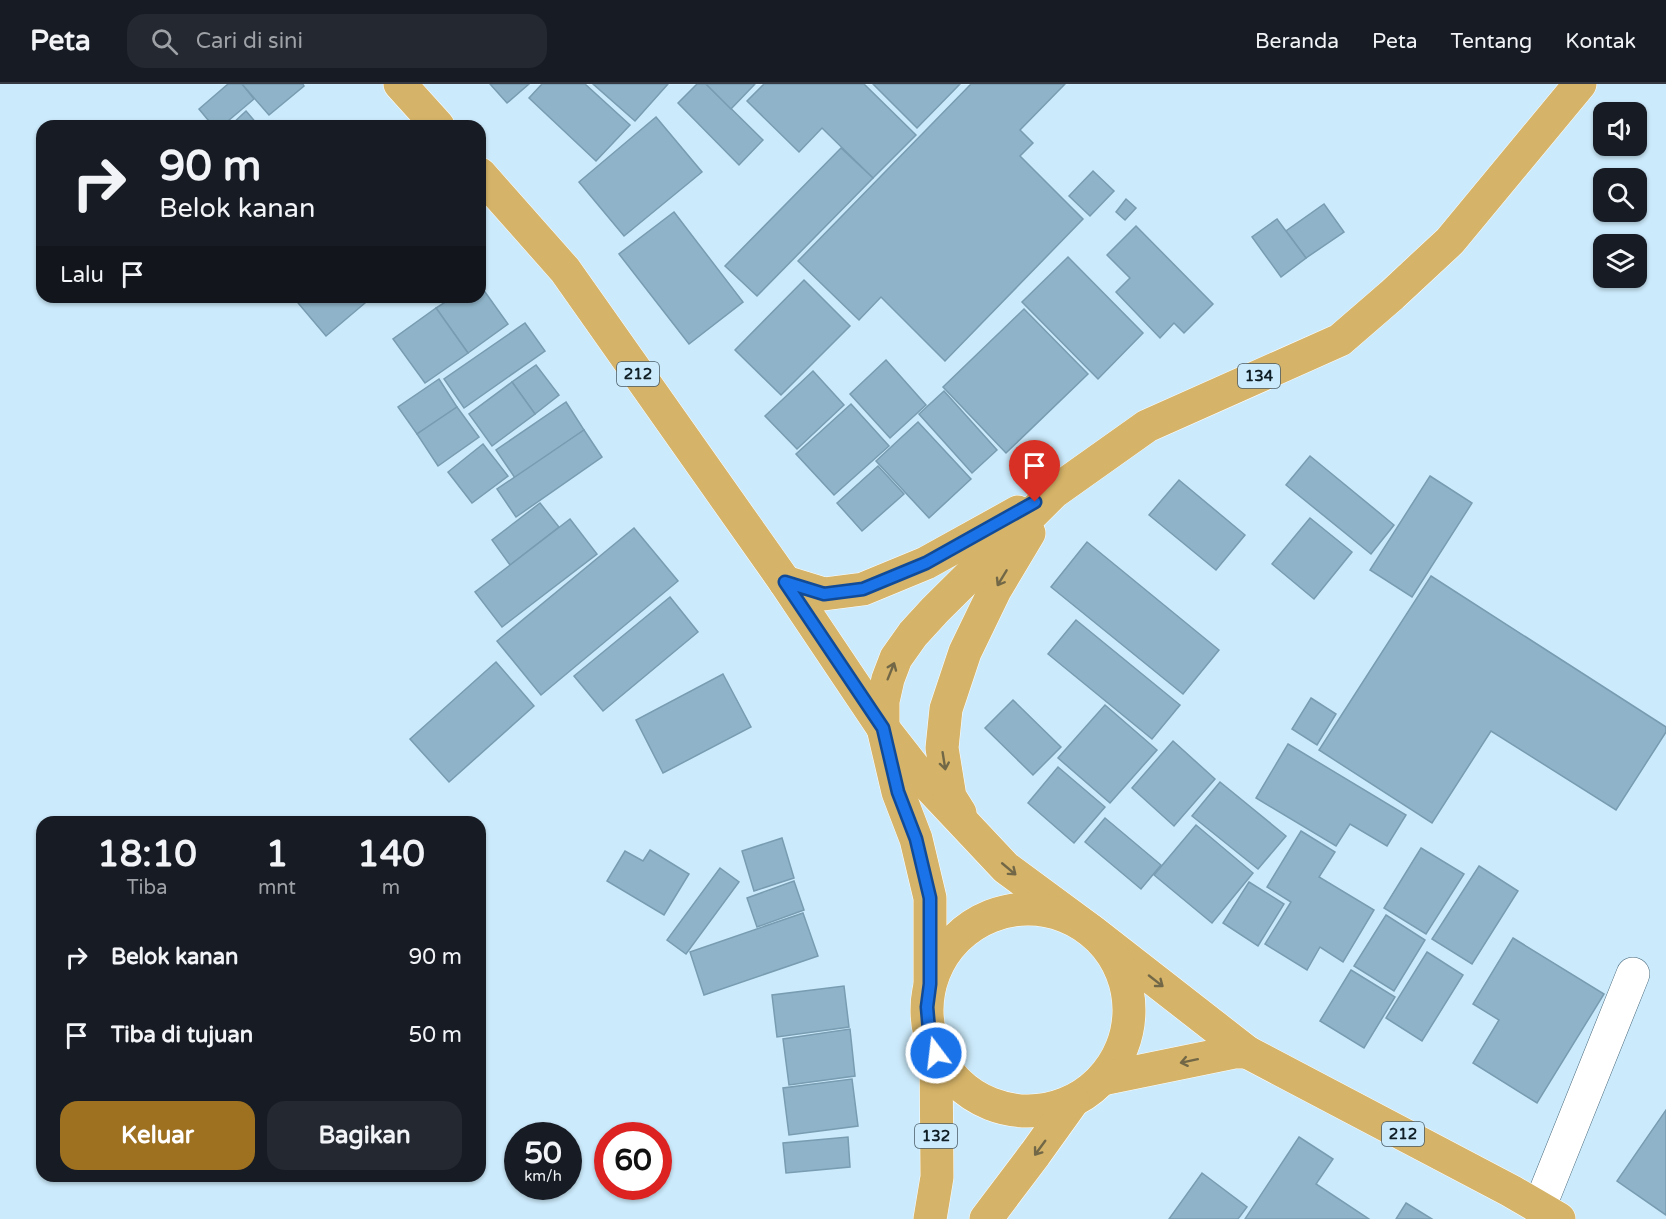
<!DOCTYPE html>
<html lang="id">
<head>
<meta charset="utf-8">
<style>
  :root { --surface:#171b24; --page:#242831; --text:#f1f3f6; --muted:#9ea1a6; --line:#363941; --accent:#9e7121 }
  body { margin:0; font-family:"Varela Round",sans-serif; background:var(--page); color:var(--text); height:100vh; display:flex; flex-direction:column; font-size:22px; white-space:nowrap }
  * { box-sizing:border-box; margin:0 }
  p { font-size:20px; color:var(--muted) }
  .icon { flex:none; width:33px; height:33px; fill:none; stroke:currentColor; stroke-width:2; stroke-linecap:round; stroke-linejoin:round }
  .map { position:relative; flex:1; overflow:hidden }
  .side { position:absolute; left:36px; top:732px; width:450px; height:366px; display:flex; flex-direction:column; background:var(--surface); border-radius:18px; box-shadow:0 2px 4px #0004 }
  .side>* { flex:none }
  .hud { position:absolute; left:36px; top:36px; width:450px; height:183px; border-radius:18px; box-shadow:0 2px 4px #0004; background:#171b24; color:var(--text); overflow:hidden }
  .tools { position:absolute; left:1593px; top:18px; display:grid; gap:12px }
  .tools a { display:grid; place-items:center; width:54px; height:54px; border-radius:12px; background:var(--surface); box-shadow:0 2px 4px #0004; font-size:30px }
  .speed { position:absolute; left:504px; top:1038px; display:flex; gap:12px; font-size:30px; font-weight:700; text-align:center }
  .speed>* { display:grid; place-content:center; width:78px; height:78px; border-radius:50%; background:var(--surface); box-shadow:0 2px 4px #0004; line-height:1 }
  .speed small { font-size:15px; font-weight:400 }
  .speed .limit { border:9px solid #d22; background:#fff; color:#111 }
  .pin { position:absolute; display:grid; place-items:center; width:51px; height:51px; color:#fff; margin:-62px -26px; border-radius:50% 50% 50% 0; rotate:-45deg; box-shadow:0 0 6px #0007 }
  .pin .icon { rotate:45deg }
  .me { position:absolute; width:66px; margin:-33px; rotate:345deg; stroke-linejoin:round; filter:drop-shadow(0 0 4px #0008) }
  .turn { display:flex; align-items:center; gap:21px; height:126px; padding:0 24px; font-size:27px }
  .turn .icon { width:78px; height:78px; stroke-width:2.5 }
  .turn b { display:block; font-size:42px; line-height:51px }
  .then { display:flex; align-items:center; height:57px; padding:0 24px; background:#0003; gap:12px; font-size:22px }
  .eta { display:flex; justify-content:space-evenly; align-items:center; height:102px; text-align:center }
  .eta b { font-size:36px; font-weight:700; line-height:42px }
  .button { display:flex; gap:12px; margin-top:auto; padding:12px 24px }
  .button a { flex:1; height:69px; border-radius:18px; background:var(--accent); color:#fff; font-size:24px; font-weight:700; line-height:69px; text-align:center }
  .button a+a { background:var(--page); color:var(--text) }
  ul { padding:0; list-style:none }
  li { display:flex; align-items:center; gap:18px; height:78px; padding:0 24px }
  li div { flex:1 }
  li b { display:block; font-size:22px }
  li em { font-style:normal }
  header { display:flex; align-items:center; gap:36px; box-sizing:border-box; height:84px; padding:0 30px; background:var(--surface); border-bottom:2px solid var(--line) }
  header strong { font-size:28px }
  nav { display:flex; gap:33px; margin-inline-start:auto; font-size:21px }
  .search { width:420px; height:54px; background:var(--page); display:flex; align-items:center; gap:15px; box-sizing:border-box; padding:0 21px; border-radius:18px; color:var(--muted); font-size:22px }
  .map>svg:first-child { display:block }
</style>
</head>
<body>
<header>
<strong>Peta</strong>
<div class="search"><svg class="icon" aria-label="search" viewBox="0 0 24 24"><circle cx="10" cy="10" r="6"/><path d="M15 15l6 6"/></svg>Cari di sini</div>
<nav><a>Beranda</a><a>Peta</a><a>Tentang</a><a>Kontak</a></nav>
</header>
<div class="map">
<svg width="1666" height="1135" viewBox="0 0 1666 1135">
  <rect width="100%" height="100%" fill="#cbeafb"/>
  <g fill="#8fb4c9" stroke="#789cb1" stroke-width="1.5">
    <path d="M228,0H242L254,15L222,42H213L199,25Z"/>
    <path d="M242,0H303L304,2L269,31Z"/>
    <path d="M490,0H529L507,19Z"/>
    <path d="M542,0H585L630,41L596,77L529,14Z"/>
    <path d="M593,0H668L635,37Z"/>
    <path d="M697,0H706L763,56L739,81L678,19Z"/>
    <path d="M706,0H755L731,25Z"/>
    <path d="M764,0H864L916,51L873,94L822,44L799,68L747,17Z"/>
    <path d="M873,0H960L917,44Z"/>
    <path d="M971,0H1065L1020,46L1033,59L1020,72L1083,135L945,277L881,213L859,236L798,177Z"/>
    <path d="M246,27L259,42H230Z"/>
    <path d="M656,33L702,88L624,152L579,98Z"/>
    <path d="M841,64L873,94L757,212L725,182Z"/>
    <path d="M1093,87L1114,107L1090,132L1069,112Z"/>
    <path d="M1126,115L1136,124L1125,136L1116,128Z"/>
    <path d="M1324,120L1344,148L1306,174L1286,147Z"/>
    <path d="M674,128L743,218L689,260L619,170Z"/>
    <path d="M1277,135L1306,174L1281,193L1252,153Z"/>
    <path d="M1136,142L1213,220L1184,249L1174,239L1160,254L1116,208L1130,194L1107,171Z"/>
    <path d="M1068,173L1143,249L1098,295L1022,218Z"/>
    <path d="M804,196L850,242L781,311L735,266Z"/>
    <path d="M480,201L508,240L468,269L436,224L453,213H480Z"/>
    <path d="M293,213H360L365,219L326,252Z"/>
    <path d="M436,224L468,269L425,299L393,255Z"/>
    <path d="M1024,225L1088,290L1006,369L943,303Z"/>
    <path d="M525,239L545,267L464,324L444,295Z"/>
    <path d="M886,276L926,321L890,354L850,310Z"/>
    <path d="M536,281L559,311L535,330L512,298Z"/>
    <path d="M813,287L844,321L797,365L765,332Z"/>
    <path d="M439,295L457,323L417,350L398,323Z"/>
    <path d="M512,298L535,330L492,362L469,330Z"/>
    <path d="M944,307L997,366L972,389L919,330Z"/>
    <path d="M566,318L584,346L515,394L496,366Z"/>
    <path d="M851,320L889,362L834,411L796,370Z"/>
    <path d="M457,323L479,353L438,382L417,350Z"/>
    <path d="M918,338L971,395L929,434L876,377Z"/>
    <path d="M584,346L602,373L516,433L497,405Z"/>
    <path d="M483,360L508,392L472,419L448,388Z"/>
    <path d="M1310,372L1394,441L1371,470L1286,401Z"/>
    <path d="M878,382L904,410L862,447L837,419Z"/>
    <path d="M1430,392L1472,419L1412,513L1370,486Z"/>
    <path d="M1179,396L1245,451L1216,486L1149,431Z"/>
    <path d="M540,419L559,443L510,481L492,456Z"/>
    <path d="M1310,434L1352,468L1314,515L1272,480Z"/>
    <path d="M570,435L597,470L502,543L475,508Z"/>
    <path d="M634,444L678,497L541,611L497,557Z"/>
    <path d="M1087,458L1219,566L1183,610L1051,503Z"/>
    <path d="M1431,492L1666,643V648L1616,726L1491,647L1432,739L1319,666Z"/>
    <path d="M670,513L698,548L603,627L574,592Z"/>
    <path d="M1076,536L1180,621L1152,655L1048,570Z"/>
    <path d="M496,578L534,622L449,698L410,655Z"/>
    <path d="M723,590L751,643L663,689L636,636Z"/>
    <path d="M1311,614L1336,630L1317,661L1292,645Z"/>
    <path d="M1013,616L1061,663L1033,691L985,644Z"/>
    <path d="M1105,621L1157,666L1110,719L1058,674Z"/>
    <path d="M1173,657L1215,695L1174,742L1132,704Z"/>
    <path d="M1288,660L1406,731L1387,762L1350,740L1336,762L1256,714Z"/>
    <path d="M1058,683L1105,723L1074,759L1028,719Z"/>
    <path d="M1220,698L1286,752L1258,785L1192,732Z"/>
    <path d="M1105,734L1161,781L1141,805L1085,758Z"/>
    <path d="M1196,741L1253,789L1212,839L1154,791Z"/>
    <path d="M1301,747L1335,768L1319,793L1374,826L1343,878L1320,863L1307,886L1265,860L1291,818L1267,803Z"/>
    <path d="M782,754L794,794L754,807L742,767Z"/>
    <path d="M1421,764L1464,790L1426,850L1384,824Z"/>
    <path d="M650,766L689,790L664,831L607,797L625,767L643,777Z"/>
    <path d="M1479,782L1518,807L1472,880L1432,855Z"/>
    <path d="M720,784L739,798L686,870L667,856Z"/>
    <path d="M794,797L804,826L757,843L747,814Z"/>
    <path d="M1249,798L1284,820L1258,862L1223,839Z"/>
    <path d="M803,829L818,872L704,911L690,868Z"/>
    <path d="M1386,831L1425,856L1394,907L1354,882Z"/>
    <path d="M1513,854L1604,910L1537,1019L1473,979L1499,936L1473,920Z"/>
    <path d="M1427,868L1463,891L1422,957L1386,934Z"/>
    <path d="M1351,886L1395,913L1364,964L1320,937Z"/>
    <path d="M844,902L849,943L777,953L772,911Z"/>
    <path d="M850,945L855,992L789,1001L783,955Z"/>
    <path d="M852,995L858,1042L789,1051L783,1004Z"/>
    <path d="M1666,1026V1131L1617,1097Z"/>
    <path d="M848,1053L850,1083L786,1089L783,1059Z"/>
    <path d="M1299,1053L1333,1075L1316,1100L1369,1135H1245Z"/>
    <path d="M1202,1089L1247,1123L1238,1135H1169Z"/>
    <path d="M1406,1119L1432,1135H1396Z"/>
  </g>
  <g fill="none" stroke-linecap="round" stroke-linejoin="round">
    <defs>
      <path id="minor" d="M1539,1124L1633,890"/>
      <g id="major">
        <path d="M400,0L438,42"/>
        <path d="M480,90L565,186L785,498L883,644L926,699L1006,784L1093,848L1247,968L1511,1107L1559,1135"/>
        <path d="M785,498L824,510L863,505L926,479L1018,428"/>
        <path d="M960,729L950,713L942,664L946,625L965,568L995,506L1029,449"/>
        <circle cx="1028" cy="926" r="101"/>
        <path d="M930,900V814L916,755L898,708L883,644V617L888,595L896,574L913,550L935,526L1054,408L1147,342L1340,256L1392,211L1450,157L1580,0"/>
        <path d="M1102,995L1234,968H1247"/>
        <path d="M930,1135L937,1093L936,969"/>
        <path d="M986,1135L1035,1070L1073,1017"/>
      </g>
    </defs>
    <use href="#minor" stroke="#446679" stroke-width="34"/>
    <use href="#major" stroke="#fff" stroke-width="34"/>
    <use href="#minor" stroke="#fff" stroke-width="33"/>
    <use href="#major" stroke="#d5b368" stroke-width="33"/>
  </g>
  <defs><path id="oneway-shaft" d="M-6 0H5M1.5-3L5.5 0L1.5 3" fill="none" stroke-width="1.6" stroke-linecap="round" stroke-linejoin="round" transform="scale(1.5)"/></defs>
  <g stroke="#726847">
    <use href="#oneway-shaft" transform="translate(1002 494) rotate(121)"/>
    <use href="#oneway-shaft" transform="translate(891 587) rotate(-68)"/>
    <use href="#oneway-shaft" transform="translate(944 677) rotate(81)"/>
    <use href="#oneway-shaft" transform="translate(1009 785) rotate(40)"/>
    <use href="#oneway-shaft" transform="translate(1156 897) rotate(38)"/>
    <use href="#oneway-shaft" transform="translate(1189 977) rotate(168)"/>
    <use href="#oneway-shaft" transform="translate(1040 1064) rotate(126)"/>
  </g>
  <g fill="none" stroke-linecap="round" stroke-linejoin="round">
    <defs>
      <path id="route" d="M936,969L929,946L927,923L930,900V814L916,755L898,708L883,644L785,498L824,510L863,505L926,479L1035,418"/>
    </defs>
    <use href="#route" stroke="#114b97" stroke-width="15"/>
    <use href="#route" stroke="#1a73e8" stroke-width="10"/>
  </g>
  <g text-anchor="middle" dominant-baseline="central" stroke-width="4.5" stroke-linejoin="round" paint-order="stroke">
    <g fill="#cbeafb" stroke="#485b66" stroke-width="1.5">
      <rect x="617" y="278" width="42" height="24" rx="4.5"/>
      <rect x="1238" y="280" width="42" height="24" rx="4.5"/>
      <rect x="1382" y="1038" width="42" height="24" rx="4.5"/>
      <rect x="915" y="1040" width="42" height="24" rx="4.5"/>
    </g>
    <g font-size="15" font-weight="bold" fill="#101e26">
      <text x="638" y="290">212</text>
      <text x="1259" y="292">134</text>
      <text x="1403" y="1050">212</text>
      <text x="936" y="1052">132</text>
    </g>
  </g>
</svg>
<div class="tools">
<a><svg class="icon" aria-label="sound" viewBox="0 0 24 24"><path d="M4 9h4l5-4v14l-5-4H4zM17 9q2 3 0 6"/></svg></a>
<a><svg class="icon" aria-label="search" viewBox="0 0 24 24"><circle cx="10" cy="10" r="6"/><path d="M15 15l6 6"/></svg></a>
<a><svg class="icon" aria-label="layers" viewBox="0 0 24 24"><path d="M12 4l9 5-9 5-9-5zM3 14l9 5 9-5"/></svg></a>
</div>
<div class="speed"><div>50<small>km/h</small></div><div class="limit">60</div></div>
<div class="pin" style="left:1035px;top:418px;background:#d93025"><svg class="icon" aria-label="arrive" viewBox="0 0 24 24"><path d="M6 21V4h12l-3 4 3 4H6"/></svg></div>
<svg class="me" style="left:936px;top:969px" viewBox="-20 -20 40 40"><circle r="17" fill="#1a73e8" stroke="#fff" stroke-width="3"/><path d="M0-11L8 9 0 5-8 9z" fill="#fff"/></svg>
<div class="hud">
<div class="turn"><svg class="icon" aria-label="right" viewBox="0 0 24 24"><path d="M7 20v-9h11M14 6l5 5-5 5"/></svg><div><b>90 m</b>Belok kanan</div></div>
<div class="then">Lalu<svg class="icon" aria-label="arrive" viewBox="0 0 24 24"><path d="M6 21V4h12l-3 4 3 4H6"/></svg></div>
</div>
<section class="side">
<div class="eta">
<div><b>18:10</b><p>Tiba</p></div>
<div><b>1</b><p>mnt</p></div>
<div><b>140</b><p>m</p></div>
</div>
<ul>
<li><svg class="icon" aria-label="right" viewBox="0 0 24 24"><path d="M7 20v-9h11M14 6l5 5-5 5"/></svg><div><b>Belok kanan</b></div><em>90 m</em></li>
<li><svg class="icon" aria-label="arrive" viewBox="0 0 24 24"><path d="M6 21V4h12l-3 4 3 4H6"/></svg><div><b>Tiba di tujuan</b></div><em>50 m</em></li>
</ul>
<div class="button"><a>Keluar</a><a>Bagikan</a></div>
</section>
</div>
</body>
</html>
